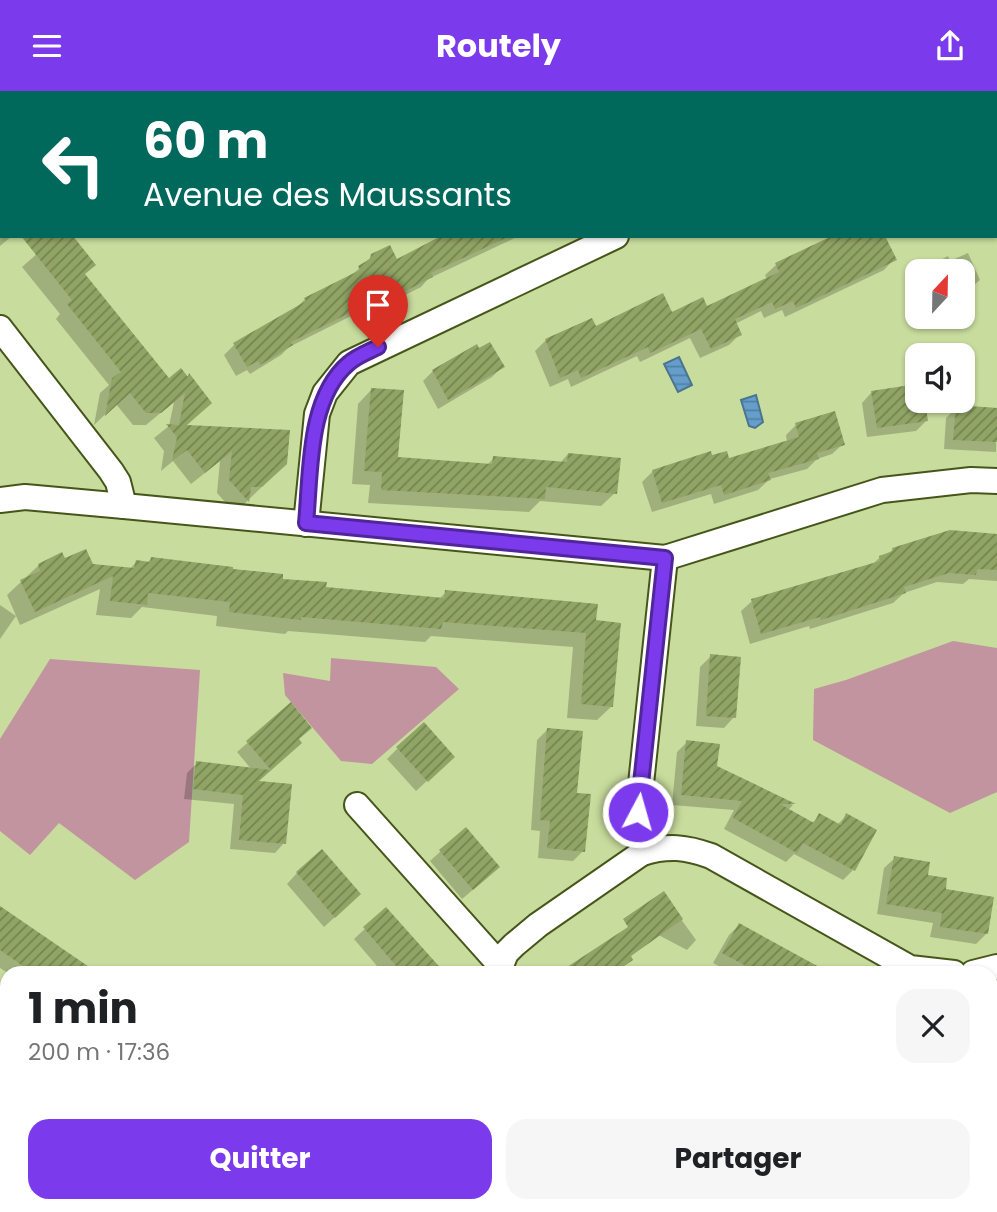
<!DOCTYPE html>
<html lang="fr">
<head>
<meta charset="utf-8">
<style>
  :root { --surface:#fff; --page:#f6f6f6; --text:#202124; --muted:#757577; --accent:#7c3aed }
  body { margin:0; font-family:Poppins,sans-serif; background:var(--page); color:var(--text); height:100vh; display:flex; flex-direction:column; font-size:26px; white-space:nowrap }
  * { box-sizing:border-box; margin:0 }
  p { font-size:23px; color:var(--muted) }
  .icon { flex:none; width:38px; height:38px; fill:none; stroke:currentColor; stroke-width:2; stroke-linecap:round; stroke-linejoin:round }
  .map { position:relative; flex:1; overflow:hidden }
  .side { position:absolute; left:0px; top:875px; width:998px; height:247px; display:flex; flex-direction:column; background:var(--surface); border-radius:21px 21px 0 0; box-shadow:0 2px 5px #0004 }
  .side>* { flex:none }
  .top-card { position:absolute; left:0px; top:0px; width:998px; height:147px; box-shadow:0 2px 5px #0004; background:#00695c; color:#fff; overflow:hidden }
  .needle { width:46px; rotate:22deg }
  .buttons { position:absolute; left:905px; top:168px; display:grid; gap:14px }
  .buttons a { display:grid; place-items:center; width:70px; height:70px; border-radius:14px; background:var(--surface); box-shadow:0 2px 5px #0004; font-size:35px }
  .pin { position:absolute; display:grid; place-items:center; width:60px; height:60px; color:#fff; margin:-72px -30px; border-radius:50% 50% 50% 0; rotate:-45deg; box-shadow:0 0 7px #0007 }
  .pin .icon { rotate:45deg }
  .me { position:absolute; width:77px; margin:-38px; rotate:6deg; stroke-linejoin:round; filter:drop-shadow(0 0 5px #0008) }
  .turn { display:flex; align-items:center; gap:24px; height:147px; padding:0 28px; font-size:32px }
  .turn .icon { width:91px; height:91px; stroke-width:2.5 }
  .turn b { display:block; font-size:49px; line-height:60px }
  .round { display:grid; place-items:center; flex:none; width:74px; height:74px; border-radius:21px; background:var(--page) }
  .summary { display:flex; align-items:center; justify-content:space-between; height:119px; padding:0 28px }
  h1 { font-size:42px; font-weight:700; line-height:52px }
  .cta { display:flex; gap:14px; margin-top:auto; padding:14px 28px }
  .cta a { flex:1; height:80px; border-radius:21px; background:var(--accent); color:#fff; font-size:28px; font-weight:700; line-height:80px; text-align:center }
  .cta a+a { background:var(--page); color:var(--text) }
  header { display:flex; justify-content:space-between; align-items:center; height:91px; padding:0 28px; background:var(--accent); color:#fff; font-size:32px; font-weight:700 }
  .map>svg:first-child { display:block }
</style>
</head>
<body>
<header><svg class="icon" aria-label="menu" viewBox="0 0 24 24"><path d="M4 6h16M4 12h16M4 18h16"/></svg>Routely<svg class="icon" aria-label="share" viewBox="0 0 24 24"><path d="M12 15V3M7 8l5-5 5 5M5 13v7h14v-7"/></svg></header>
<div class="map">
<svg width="997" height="1121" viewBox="0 0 997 1121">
  <defs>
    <pattern id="water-rules" width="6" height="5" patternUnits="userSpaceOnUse" patternTransform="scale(1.75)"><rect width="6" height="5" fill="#659ecb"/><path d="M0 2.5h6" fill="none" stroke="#5280a2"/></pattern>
    <pattern id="building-hatch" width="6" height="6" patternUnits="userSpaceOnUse" patternTransform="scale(1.75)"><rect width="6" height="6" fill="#90a465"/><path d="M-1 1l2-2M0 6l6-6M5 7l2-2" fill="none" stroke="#748451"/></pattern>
  </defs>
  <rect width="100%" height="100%" fill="#c8dc9d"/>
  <g fill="#c1949f">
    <path d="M953,550L997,557V701L950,722L813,649L814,598L846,589Z"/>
    <path d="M331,567L436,576L459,598L372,673L341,670L285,604L283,582L330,590Z"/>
    <path d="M50,568L200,579L189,751L135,789L59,732L30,764L0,740V648Z"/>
  </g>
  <g fill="url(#water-rules)" stroke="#4b758e" stroke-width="2">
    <path d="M679,266L692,294L678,301L664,273Z"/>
    <path d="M756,304L763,331L755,337L749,335L741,309Z"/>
  </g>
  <g fill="#0003">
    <path d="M154,0H208L209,2H155Z"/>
    <path d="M735,0H810L733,2Z"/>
    <rect x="996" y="77" width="1" height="41"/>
    <path d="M0,89L2,145H12L0,155Z"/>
    <path d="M57,145L84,184L169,289L188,285L185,336L288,341L272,386L235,422L217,402L220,370L191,393L173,370L161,380L164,360L154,347L169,335L174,311L146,334H133L116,313L94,334L100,302L109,294L56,228L60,223L22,176Z"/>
    <path d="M444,145H519L428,188L421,196L367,223L365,218L289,256L281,264L250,283L247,279L236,285L224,264L234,254L294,219L305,208L350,186L372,165L396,170Z"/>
    <path d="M968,162L980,189L965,201L966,204L962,208V180H920L948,165L950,170Z"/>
    <path d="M894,168L884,179L785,226L782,219L764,227L761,220L735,233L740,243L729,254L700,267L690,247L640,271L637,265L571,296L568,288L550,296L535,260L546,249L595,237L706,217L767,188L765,184L776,174Z"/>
    <path d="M917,183V196L913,187Z"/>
    <path d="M502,276L492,286L438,318L423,290L433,280Z"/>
    <path d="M917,295V310H924L926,330L916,340L867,346L862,312L872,301Z"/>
    <path d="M371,299L396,367L487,374L494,367L560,372L568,363L615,402L601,415L540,410L529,421L368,412L370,394L352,393L358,313Z"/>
    <path d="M957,316L997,317L996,361L944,358L946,327Z"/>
    <path d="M796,334L843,353L832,363L817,368L807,378L770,388L758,399L714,413L711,403L652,421L642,391L653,380L727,370L787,351L786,344Z"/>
    <path d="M997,445V490L969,488L963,493L937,491L904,502L893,512L810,538L809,535L750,553L741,520L752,510L871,475L880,466L887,464L893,458Z"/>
    <path d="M151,468L324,497L439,508L446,501L594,531L612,615L597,629L567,627L573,556L431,545L425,551L288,540L285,543L216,535L217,525L142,516L131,527L96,524L100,498L20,534L7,504L39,474L64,470L130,478L136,471L147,472Z"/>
    <path d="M0,514L16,525L0,548Z"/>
    <path d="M711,565L734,626L724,637L696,635L700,576Z"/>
    <path d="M291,614L297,649L290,662L256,691L284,752L275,762L230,758L234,713L184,708L187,682L197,672L252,679L237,661Z"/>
    <path d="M547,639L575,703L583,760L573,770L538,767L540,740L531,739L537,649Z"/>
    <path d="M687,651L715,676L793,714L788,719L811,733L820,724L837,734L847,724L853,779L843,789L794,763L786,771L724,738L734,719L672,714L677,661Z"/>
    <path d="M398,657L442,676L416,700L387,668Z"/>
    <path d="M441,760L488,786L462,808L430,770Z"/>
    <path d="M895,767L944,799L987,842L976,853L930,846L933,832L877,823L884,777Z"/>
    <path d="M297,782L349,813L324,836L287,793Z"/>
    <path d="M663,803L696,849L687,859L630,829Z"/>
    <path d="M386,818L441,882H383L354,848Z"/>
    <path d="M739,834L830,882H732L713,872L729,844Z"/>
    <path d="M0,849L74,882H8L0,877Z"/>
    <path d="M997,930V970L991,973L990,935Z"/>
    <path d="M0,958L7,961V1013L0,1010Z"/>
    <path d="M0,1083H2L3,1089L7,1088V1115H373L374,1121L429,1115H457L458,1121H0Z"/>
    <path d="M919,1115H950L955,1121H910Z"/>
  </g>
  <g fill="url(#building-hatch)">
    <path d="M21,145H73L96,174L85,183L169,287L181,277L188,286L189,282L212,312L187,334L290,339L287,373L262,396H251L249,411L229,389L232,360L205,382L187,359L172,370L177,346L166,333L179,334L185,302L161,322H146L130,302L105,325L112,287L121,281L67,213L72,209Z"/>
    <path d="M441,145H510L431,182L433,186L378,214L376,209L291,251L293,254L260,274L258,270L247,276L233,252L306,210L304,207L360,179L358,175L370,168L371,163L390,154L397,168Z"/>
    <path d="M832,145H885L897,169L796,217L793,210L775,218L772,211L735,228L742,244L711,258L701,238L650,262L648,256L581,287L578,279L560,287L545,248L592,227L596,235L663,202L672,221L703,206L707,215L779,181L775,172Z"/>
    <path d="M490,251L505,276L448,309L432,279L477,253L479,257Z"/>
    <path d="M917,293V310H925L928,330L877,337L871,300Z"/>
    <path d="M371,297L404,299L398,366L492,373L493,365L567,371L568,362L621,367L617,403L546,396L545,408L381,399L382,381L364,380Z"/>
    <path d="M956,314L997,317V351L953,349Z"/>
    <path d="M835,320L845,354L817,362L819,368L768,382L771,389L724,404L721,394L662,412L652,379L711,360L712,364L727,360L729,367L799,346L795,332Z"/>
    <path d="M950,439L997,443V479L977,478L976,484L949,482L904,496L906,502L821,529L820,526L761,543L751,508L880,470L879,465L893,460L892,457Z"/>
    <path d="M86,458L93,473L134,477L136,469L150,471L151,466L233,476V478L283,483V488L327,491L326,496L444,507L445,499L598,513L596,529L621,532L613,616L581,613L586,542L443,531L441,538L301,526V529L229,521L230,511L148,502L147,514L110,510L113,485L35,521L20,489L40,480L38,473L62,461L65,467Z"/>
    <path d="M710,563L741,566L736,627L706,625Z"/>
    <path d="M291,611L312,637L299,648L302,652L259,690L292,693L286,753L239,749L243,704L193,698L196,670L271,679L246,650Z"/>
    <path d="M424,631L455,666L428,691L396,656Z"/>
    <path d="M547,637L583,640L577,702L591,703L585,761L547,757L550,730L540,729Z"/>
    <path d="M686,649L720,653L717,675L796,713H780L814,732L819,722L841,734L846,722L877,739L855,780L803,752L797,762L733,727L742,710L681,704Z"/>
    <path d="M466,736L500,776L473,799L439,759Z"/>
    <path d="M322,758L361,803L335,827L296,781Z"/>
    <path d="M894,765L930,771L928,784L947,787L946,798L994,806L988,843L940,836L942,822L886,813Z"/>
    <path d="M664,800L683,828L631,865L633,869L614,882H558L628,836L623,828Z"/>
    <path d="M0,815L98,882H33L0,859Z"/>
    <path d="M386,816L445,882H402L363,836Z"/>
    <path d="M739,832L830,882H759L722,862Z"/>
  </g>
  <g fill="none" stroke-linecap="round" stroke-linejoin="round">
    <defs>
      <g id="street">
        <path d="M702,0L703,2"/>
        <path d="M938,2L946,0"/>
        <path d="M0,237L111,380L118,391L124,415L665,467L882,399L971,389L997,390"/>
        <path d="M0,409L25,406L124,415"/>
        <path d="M306,433L317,323L325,302L349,272L616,145"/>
        <path d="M357,714L500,874"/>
        <path d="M642,762C668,754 686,756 711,765L910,877L954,882"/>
        <path d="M498,882L506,862L514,854L538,834L642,762L638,721L665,467"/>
        <path d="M973,882L997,876"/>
        <path d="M0,1035L7,1037"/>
        <path d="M611,1115L632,1121"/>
      </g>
    </defs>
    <use href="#street" stroke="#46561a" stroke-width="28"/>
    <use href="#street" stroke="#fff" stroke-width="24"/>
  </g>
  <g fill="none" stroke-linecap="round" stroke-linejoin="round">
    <defs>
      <path id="route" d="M378,256C368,261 357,265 349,272C307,307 311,382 306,432L665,467L638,721"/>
    </defs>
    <use href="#route" stroke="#51269a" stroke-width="18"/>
    <use href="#route" stroke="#7c3aed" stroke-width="12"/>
  </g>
</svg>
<div class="buttons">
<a><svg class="needle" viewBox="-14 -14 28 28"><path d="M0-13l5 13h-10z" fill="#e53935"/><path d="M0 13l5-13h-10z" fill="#757577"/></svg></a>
<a><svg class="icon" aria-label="sound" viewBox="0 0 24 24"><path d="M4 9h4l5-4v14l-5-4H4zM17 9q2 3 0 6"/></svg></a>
</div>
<div class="pin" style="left:378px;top:256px;background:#d93025"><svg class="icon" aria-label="arrive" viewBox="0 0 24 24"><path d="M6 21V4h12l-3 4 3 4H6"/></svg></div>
<svg class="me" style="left:638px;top:721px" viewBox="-20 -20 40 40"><circle r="17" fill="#7c3aed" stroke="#fff" stroke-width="3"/><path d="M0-11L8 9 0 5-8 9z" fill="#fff"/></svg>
<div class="top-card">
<div class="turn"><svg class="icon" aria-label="left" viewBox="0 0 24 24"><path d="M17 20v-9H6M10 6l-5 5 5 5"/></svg><div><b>60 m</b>Avenue des Maussants</div></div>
</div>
<section class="side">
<div class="summary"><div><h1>1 min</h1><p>200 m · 17:36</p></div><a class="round"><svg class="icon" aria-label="close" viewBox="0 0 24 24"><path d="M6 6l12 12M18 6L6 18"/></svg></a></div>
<div class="cta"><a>Quitter</a><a>Partager</a></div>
</section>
</div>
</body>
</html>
